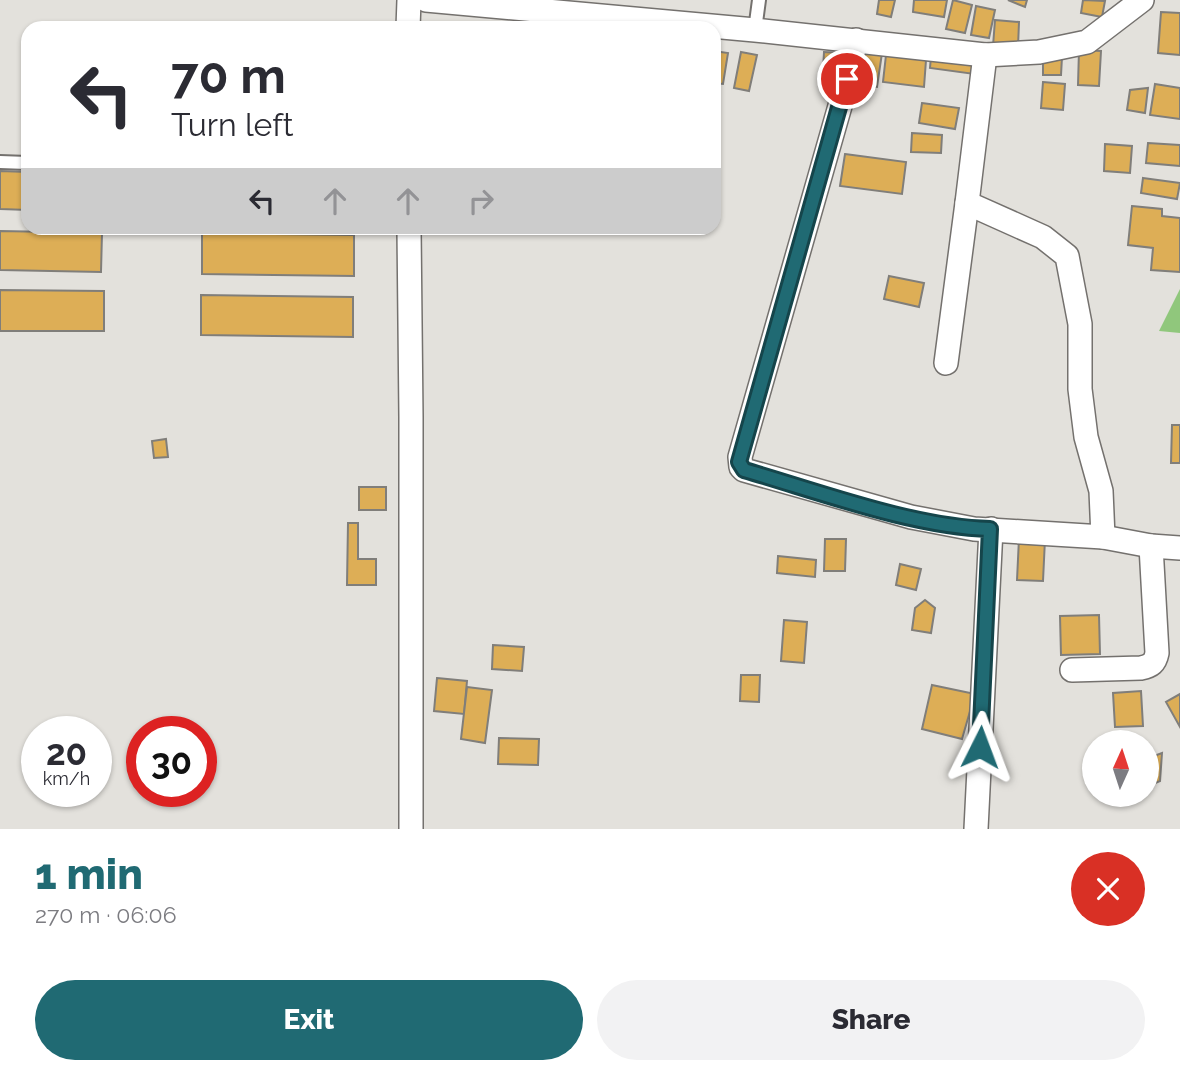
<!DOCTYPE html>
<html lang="en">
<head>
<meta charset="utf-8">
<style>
  :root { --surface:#fff; --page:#f2f2f3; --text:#2b2b33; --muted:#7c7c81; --accent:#206a73 }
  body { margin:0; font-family:Raleway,sans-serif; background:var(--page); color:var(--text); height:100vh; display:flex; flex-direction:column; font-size:26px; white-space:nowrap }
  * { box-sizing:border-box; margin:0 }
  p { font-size:23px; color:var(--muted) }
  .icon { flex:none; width:38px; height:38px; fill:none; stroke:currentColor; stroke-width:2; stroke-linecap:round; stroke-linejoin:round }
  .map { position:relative; height:829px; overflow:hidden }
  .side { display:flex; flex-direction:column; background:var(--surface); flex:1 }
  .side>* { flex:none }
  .guide { position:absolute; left:21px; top:21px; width:700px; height:214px; border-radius:21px; box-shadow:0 2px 5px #0004; background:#fff; color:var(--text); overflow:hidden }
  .needle { width:46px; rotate:3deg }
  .tools { position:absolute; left:1082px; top:730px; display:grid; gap:14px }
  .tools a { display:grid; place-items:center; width:77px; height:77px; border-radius:50%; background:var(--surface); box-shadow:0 2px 5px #0004; font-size:35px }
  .speed { position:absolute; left:21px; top:716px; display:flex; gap:14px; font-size:35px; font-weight:700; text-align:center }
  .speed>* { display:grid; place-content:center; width:91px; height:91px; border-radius:50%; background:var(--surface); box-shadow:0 2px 5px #0004; line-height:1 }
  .speed small { font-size:18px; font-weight:400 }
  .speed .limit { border:10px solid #d22; background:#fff; color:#111 }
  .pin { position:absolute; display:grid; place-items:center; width:60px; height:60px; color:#fff; margin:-30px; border:4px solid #fff; border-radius:50%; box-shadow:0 2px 7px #0007 }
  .me { position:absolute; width:77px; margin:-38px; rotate:3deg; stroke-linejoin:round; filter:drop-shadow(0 0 5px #0008) }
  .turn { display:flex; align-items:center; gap:24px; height:147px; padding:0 35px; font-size:32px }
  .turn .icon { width:91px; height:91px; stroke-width:2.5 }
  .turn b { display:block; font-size:49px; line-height:60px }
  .lanes { display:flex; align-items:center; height:66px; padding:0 35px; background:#0003; justify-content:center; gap:35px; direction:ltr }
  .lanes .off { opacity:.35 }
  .round { display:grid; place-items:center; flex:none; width:74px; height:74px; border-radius:37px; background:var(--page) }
  .overview { display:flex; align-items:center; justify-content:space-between; height:119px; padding:0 35px }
  h1 { font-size:42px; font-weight:800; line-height:52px; color:var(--accent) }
  .primary-button { display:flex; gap:14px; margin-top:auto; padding:14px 35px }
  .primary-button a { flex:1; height:80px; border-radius:42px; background:var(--accent); color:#fff; font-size:28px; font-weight:800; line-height:80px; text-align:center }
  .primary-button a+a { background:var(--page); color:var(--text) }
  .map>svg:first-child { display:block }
</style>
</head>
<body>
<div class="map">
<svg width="1180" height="829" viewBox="0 0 1180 829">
  <rect width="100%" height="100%" fill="#e3e1dc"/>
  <path fill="#90c77c" d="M1180,289V333L1159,331Z"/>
  <g fill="#ddae56" stroke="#807e7a" stroke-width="2">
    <path d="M879,0H895L891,17L877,14Z"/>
    <path d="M914,0H947L944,17L913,12Z"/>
    <path d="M953,0L972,5L965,33L946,29Z"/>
    <path d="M1008,0H1027L1025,7Z"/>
    <path d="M1083,0L1105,1L1102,17L1081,13Z"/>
    <path d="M976,6L995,10L989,38L971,35Z"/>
    <path d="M1161,12L1180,13V55L1158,53Z"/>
    <path d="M995,20L1019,22L1018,47L993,46Z"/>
    <path d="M857,49L882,53L877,87L852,84Z"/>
    <path d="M1079,50L1101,51L1099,86L1078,85Z"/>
    <path d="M714,51L728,53L723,84L714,83Z"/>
    <path d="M741,52L757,55L749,91L734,88Z"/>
    <path d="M824,52L843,53L842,72L823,71Z"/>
    <path d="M886,55L926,60L924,87L883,82Z"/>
    <path d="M931,56L976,61L974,74L930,68Z"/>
    <path d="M1043,57H1062L1061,75H1043Z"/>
    <path d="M1043,82L1065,84L1063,110L1041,108Z"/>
    <path d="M1155,84L1180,88V119L1150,115Z"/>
    <path d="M1148,88L1145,113L1127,110L1130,90Z"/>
    <path d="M922,103L959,108L955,129L919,123Z"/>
    <path d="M912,133L942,135L941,153L911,152Z"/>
    <path d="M1148,143L1180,145V166L1146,163Z"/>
    <path d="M1105,144L1132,146L1130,173L1104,171Z"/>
    <path d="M845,154L906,162L902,194L840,186Z"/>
    <path d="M0,171L28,172V210L0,209Z"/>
    <path d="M1143,178L1180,183L1177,199L1141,193Z"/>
    <path d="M1132,206L1162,209V216L1180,218V272L1151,270L1153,248L1128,245Z"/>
    <path d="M0,231L102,233L101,272L0,270Z"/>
    <path d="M202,233L354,235V276L202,274Z"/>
    <path d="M889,276L924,283L919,307L884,299Z"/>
    <path d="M0,290L104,291V331H0Z"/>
    <path d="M201,295L353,297V337L201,335Z"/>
    <path d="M1172,425H1180V463H1171Z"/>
    <path d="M166,439L168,457L154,458L152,441Z"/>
    <rect x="359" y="487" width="27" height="23"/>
    <path d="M348,523H358V559H376V585H347Z"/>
    <path d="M1019,538L1045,539L1043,581L1017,580Z"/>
    <path d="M825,539H846L845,571H824Z"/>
    <path d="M778,556L816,560L815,577L777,573Z"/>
    <path d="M900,564L921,569L916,590L896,585Z"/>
    <path d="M925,600L935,608L931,633L912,630L915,608Z"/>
    <path d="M1099,615L1100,654L1061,655L1060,616Z"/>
    <path d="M784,620L807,622L804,663L781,661Z"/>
    <path d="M493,645L524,647L522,671L492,669Z"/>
    <path d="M741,675H760L759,702L740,701Z"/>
    <path d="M437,678L467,681L464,714L434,711Z"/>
    <path d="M932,685L975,694L962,739L922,729Z"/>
    <path d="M467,687L492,690L485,743L461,739Z"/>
    <path d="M1141,691L1143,726L1115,727L1113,693Z"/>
    <path d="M1180,694V727L1166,702Z"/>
    <path d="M499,738L539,739L538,765L498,764Z"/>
    <path d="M1162,753L1160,781L1146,787V759Z"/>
  </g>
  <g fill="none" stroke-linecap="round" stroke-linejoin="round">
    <defs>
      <g id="service">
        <path d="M755,30L759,0"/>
        <path d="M0,162L28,163"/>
      </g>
      <g id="minor">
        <path d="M426,0L755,30L985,55L1039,52L1087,42L1142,0"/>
        <path d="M408,28L409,0"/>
        <path d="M856,40L842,99L740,457L741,467L744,470L911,517L974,529L1103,537L1101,491L1086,437L1080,389V324L1067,256L1043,237L967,203L985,55"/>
        <path d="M409,228L411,417V829"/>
        <path d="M946,363L967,203"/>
        <path d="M1103,537L1151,546L1180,548"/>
        <path d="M1072,670L1141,668C1151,666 1155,663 1157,653L1151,546"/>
        <path d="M976,829L991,529"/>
      </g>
    </defs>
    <use href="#service" stroke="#74716e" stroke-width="16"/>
    <use href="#minor" stroke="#74716e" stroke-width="26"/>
    <use href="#service" stroke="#fff" stroke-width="12"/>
    <use href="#minor" stroke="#fff" stroke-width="23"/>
  </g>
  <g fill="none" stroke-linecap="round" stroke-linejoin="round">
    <defs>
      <path id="route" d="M847,79L739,462L744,470C820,492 913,527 990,529L980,747"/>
    </defs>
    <use href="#route" stroke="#15454b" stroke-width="18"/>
    <use href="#route" stroke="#206a73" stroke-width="12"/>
  </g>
</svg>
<div class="tools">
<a><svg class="needle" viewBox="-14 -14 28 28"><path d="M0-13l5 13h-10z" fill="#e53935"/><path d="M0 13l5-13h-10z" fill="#7c7c81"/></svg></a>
</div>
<div class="speed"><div>20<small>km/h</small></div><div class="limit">30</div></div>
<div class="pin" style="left:847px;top:79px;background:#d93025"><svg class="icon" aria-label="arrive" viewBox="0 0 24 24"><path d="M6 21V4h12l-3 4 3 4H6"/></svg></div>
<svg class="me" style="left:980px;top:747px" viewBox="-20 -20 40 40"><path d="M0-17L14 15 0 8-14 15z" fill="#206a73" stroke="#fff" stroke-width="4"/></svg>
<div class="guide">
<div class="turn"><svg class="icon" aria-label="left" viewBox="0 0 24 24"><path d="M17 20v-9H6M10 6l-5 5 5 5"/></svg><div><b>70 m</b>Turn left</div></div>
<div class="lanes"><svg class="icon" aria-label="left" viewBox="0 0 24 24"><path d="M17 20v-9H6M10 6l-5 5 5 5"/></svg><svg class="icon off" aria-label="ahead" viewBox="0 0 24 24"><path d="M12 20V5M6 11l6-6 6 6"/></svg><svg class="icon off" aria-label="ahead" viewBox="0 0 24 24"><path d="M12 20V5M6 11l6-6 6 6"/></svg><svg class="icon off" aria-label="right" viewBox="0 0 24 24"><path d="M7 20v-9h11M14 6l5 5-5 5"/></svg></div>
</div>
</div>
<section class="side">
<div class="overview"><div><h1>1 min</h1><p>270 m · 06:06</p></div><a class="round" style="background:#d93025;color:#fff"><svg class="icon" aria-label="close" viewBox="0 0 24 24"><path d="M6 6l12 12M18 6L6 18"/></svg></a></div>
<div class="primary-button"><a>Exit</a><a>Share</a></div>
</section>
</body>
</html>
